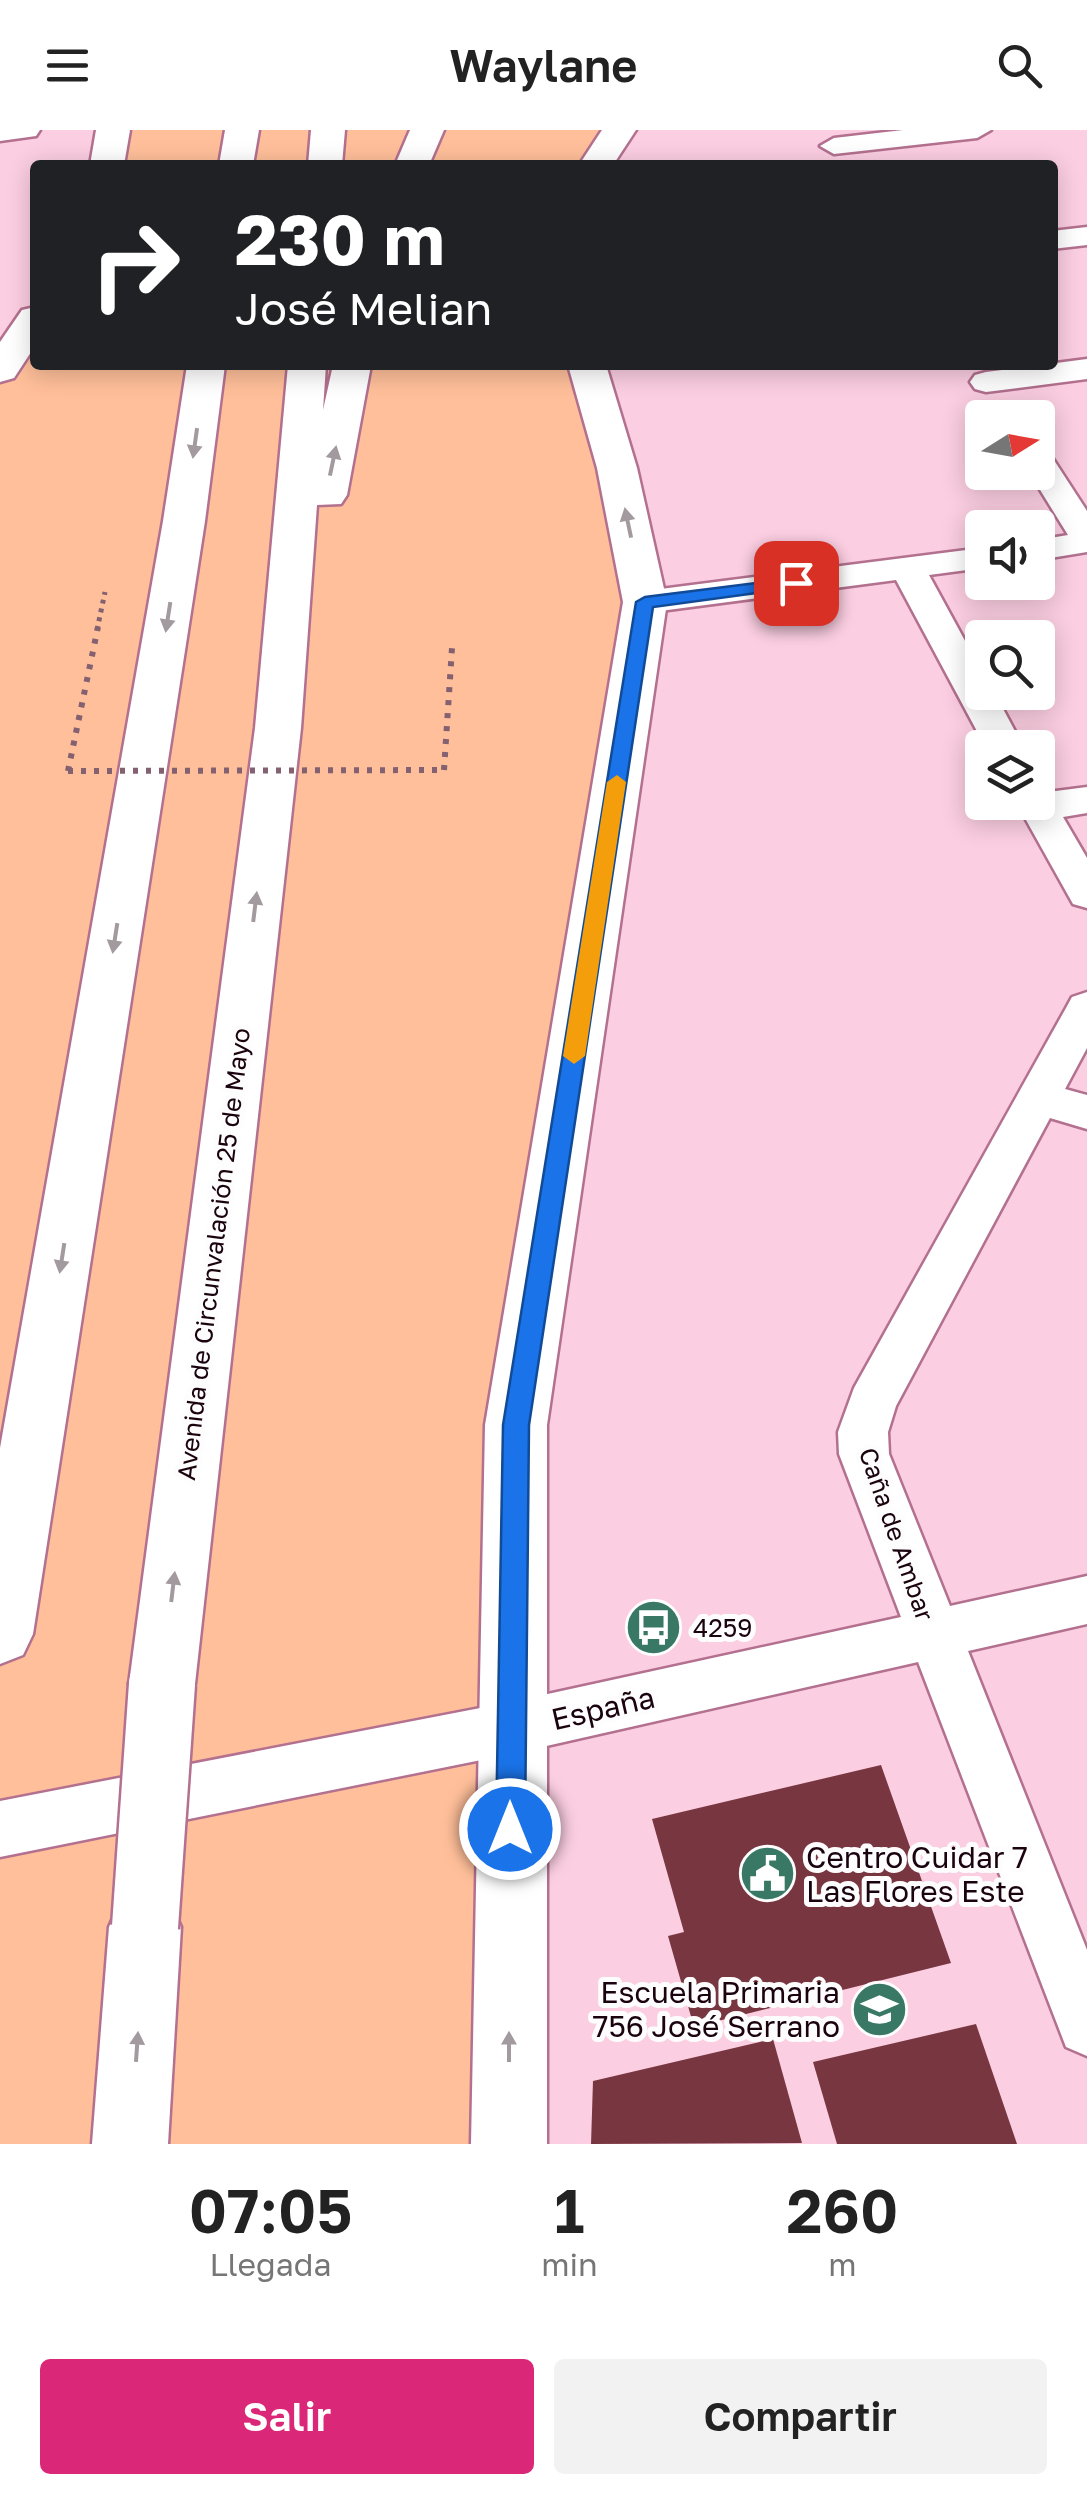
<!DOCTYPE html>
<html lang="es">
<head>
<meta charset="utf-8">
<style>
  :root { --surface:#fff; --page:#f2f2f2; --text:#222; --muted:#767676; --accent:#db2777 }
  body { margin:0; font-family:"Golos Text",sans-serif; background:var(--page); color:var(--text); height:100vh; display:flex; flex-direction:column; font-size:38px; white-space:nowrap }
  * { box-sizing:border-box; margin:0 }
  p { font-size:32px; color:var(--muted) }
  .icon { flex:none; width:55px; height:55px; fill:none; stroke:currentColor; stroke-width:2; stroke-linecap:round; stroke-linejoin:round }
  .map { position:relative; height:2014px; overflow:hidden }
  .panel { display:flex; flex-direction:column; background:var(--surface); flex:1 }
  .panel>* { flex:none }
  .guide { position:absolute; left:30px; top:30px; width:1028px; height:210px; border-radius:10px; box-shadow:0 5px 25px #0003; background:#202124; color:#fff; overflow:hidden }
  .needle { width:65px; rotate:79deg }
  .controls { position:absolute; left:965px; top:270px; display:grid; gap:20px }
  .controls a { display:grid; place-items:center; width:90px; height:90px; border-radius:10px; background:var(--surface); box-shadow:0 5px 25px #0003; font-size:50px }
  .pin { position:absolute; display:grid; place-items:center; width:85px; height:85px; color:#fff; margin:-42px; border-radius:20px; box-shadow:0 5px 15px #0006 }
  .me { position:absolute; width:110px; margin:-55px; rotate:0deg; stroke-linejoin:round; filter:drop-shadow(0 0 8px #0008) }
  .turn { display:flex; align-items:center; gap:35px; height:210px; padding:0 40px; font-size:45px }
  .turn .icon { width:130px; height:130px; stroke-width:2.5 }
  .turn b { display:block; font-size:70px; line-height:85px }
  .eta { display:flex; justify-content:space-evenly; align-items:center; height:170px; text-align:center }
  .eta b { font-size:60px; font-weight:600; line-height:70px }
  .button { display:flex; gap:20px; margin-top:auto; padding:20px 40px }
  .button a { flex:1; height:115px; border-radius:10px; background:var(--accent); color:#fff; font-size:40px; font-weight:600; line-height:115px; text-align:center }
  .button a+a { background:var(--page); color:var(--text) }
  header { display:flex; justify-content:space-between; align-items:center; height:130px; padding:0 40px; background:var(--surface); font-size:45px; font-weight:600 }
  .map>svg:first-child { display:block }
</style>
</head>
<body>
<header><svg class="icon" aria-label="menu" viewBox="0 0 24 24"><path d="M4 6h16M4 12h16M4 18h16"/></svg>Waylane<svg class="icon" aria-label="search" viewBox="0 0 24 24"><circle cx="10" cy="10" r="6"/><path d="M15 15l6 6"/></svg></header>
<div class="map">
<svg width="1087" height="2014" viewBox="0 0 1087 2014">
  <rect width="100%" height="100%" fill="#fbcee1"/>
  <g fill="#ffbf9a">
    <path d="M113,0H619L596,35H107Z"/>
    <path d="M35,188V235H587L645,472L516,1295L509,2014H0V240Z"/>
  </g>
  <g fill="#783641">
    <path d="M881,1635L951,1833L694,1897L668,1806L684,1802L652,1689Z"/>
    <path d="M976,1894L1017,2014H837L813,1932Z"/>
    <path d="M773,1909L802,2013L591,2014L593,1951Z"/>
  </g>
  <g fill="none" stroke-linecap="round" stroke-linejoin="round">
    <defs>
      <g id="minor">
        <path d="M0,0H40L36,6L0,11Z"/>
        <path d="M903,0H991L977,8L834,24L820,16L834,8Z"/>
        <path d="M1087,97V115L1052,119V101Z"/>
        <path d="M1087,229V249L986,262L975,259L970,252L975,245L986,242Z"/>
        <path d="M1038,321L1050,324L1087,381V422L1038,430V410L1068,405L1029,342H1038Z"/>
        <path d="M982,418V438L929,445L982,542V562H994L1024,618H986L896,450L645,483L632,480L627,472L632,464L645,461Z"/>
        <path d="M1087,657V683L1063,687L1087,728V778L1073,774L1016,672H1038V660L1048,662Z"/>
        <path d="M1087,862V918L1065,959L1087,965V999L1050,988L896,1276L888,1302L889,1324L950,1476L1087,1446V1494L968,1521L1087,1820V1926L1066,1917L918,1532L511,1624L0,1727V1671L511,1572L901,1487L839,1324L838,1302L854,1258L1066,878L1072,867Z"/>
      </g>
      <g id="secondary">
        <path d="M96,0H130L124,35H90Z"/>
        <path d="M602,0H636L613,35H579Z"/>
        <path d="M35,177V216L14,248L0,252V212L22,180Z"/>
        <path d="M568,235H606L637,338L667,472L547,1295V2014H471L485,1295L623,472L597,338Z"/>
      </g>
      <g id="motorway">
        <path d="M225,0H259L253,35H219Z"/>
        <path d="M311,0H345L342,35H308Z"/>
        <path d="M410,0H444L429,35H395Z"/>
        <path d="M187,235H225L205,391L33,1504L23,1525L0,1534V1318L163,391Z"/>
        <path d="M288,235H326L323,280L333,235H371L347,365L341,374L317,375L301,598L195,1554L186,1576L162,1585L138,1576L129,1554L255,598Z"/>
        <path d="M145,1761L170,1772L181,1797L168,2014H92L109,1797L120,1772Z"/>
      </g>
    </defs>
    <use href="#minor" stroke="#b3708f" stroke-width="5"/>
    <use href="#secondary" stroke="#b3708f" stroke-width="5"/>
    <use href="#motorway" stroke="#b3708f" stroke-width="5"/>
    <path stroke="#836170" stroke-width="5" stroke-dasharray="4 5" stroke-linecap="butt" d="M97,500L105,462"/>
    <g stroke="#836170" stroke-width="6" stroke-dasharray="5 8" stroke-linecap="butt">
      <path d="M444,640L452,518"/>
      <path d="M68,641L98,497"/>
    </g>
    <use href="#minor" fill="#fff" fill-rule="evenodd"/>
    <use href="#secondary" fill="#fff" fill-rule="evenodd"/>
    <use href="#motorway" fill="#fff" fill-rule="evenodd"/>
    <defs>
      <path id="motorway-bridge" d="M145,1797L162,1554"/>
    </defs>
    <use href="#motorway-bridge" stroke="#b3708f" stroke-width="71" stroke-linecap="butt"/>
    <path stroke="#836170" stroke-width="6" stroke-dasharray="5 8" stroke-linecap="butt" d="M68,641L444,640"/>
    <use href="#motorway-bridge" stroke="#fff" stroke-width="66"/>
  </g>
  <defs><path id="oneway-solid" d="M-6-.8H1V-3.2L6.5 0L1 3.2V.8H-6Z" transform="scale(2.5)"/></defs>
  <g fill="#a39a9f">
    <use href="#oneway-solid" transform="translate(195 313) rotate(98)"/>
    <use href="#oneway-solid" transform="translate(333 331) rotate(-78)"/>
    <use href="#oneway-solid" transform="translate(628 393) rotate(-102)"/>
    <use href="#oneway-solid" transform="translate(168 487) rotate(99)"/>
    <use href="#oneway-solid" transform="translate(255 777) rotate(-83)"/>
    <use href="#oneway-solid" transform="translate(115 808) rotate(99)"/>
    <use href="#oneway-solid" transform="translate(62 1128) rotate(99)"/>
    <use href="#oneway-solid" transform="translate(173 1457) rotate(-83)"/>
    <use href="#oneway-solid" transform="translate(137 1917) rotate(-86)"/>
    <use href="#oneway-solid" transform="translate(509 1917) rotate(-90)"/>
  </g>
  <path fill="#1a73e8" stroke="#114b97" stroke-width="2.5" d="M796,448L804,453L802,457L653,477L529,1295L525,1699L520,1709L510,1713L500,1709L496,1699L503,1295L636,472L645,467Z"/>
  <path fill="#f59e0b" d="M617,645L626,652L585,926L574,934L563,926L607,652Z"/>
  <defs>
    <symbol id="bus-disc" viewBox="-11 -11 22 22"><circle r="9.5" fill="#397865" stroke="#fdfdfd"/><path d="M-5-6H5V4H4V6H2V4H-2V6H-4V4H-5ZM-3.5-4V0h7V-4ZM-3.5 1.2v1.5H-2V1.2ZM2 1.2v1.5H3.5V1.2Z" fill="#fff"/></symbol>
    <symbol id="civic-disc" viewBox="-11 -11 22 22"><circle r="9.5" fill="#397865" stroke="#fdfdfd"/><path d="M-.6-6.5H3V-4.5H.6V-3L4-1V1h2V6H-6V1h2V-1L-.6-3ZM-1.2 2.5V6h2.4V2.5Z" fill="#fff"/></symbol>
    <symbol id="school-disc" viewBox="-11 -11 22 22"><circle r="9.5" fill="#397865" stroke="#fdfdfd"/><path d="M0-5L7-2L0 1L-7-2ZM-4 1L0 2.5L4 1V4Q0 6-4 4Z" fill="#fff"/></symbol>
  </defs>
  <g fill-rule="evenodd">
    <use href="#bus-disc" x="622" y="1466" width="63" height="63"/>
    <use href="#civic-disc" x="736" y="1712" width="63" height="63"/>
    <use href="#school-disc" x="848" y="1848" width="63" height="63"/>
  </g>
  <g text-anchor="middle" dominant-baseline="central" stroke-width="10" stroke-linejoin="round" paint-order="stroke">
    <g font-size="25" fill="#1a030e" stroke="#fdfdfd">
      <text transform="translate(213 1124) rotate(-83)">Avenida de Circunvalación 25 de Mayo</text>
      <text transform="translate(897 1404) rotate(71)">Caña de Ambar</text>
    </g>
    <g font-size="25" fill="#1a030e" stroke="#fdfdfd" text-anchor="start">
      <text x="693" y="1497">4259</text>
    </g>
    <g font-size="30" fill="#1a030e" stroke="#fdfdfd">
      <text transform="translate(603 1578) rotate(-13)">España</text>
    </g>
    <g font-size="30" fill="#1a030e" stroke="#fdfdfd" text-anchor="start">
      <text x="806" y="1727">Centro Cuidar 7<tspan x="806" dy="34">Las Flores Este</tspan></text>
      <text x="840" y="1862" text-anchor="end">Escuela Primaria<tspan x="840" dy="34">756 José Serrano</tspan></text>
    </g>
  </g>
</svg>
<div class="controls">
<a><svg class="needle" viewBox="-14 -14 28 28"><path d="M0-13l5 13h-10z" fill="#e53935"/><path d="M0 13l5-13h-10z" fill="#767676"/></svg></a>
<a><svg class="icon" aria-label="sound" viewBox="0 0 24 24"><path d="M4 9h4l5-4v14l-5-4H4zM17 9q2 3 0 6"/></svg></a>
<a><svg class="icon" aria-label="search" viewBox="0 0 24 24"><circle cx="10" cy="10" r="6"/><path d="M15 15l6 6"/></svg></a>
<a><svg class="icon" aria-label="layers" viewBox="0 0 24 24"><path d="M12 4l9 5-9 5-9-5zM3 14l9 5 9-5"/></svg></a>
</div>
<div class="pin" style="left:796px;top:453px;background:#d93025"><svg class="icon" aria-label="arrive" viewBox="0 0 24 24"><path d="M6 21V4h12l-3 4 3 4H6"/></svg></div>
<svg class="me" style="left:510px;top:1699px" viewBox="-20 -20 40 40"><circle r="17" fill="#1a73e8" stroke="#fff" stroke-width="3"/><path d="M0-11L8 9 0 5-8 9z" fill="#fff"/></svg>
<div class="guide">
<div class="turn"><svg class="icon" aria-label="right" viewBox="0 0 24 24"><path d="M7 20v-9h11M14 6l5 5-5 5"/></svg><div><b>230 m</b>José Melian</div></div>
</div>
</div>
<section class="panel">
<div class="eta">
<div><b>07:05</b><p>Llegada</p></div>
<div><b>1</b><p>min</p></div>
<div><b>260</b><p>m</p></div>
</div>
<div class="button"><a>Salir</a><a>Compartir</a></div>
</section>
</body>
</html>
